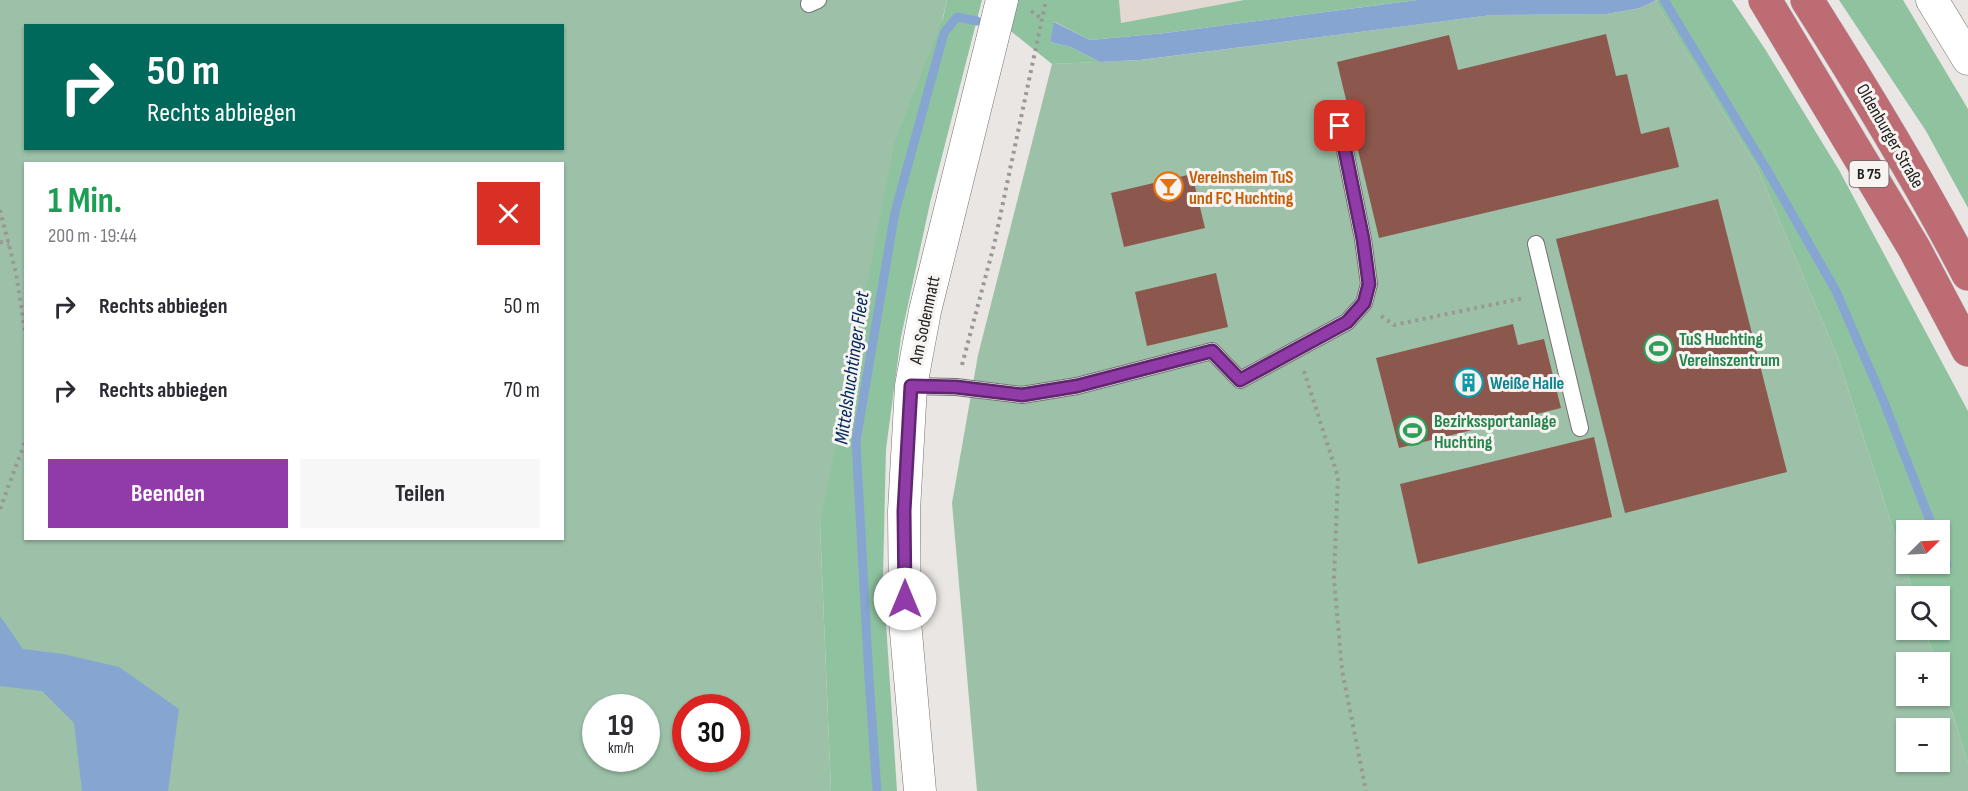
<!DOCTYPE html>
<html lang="de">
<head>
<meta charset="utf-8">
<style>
  :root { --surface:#fff; --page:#f7f7f7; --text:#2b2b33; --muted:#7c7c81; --accent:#903ba8 }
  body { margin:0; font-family:"Sofia Sans Condensed",sans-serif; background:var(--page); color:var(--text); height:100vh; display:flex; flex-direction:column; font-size:22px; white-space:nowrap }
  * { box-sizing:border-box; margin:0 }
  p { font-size:20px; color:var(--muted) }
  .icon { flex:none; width:33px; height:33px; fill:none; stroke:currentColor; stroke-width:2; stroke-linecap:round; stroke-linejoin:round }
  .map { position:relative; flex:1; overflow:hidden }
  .sheet { position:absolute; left:24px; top:162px; width:540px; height:378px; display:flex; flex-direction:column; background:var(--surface); border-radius:0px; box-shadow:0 2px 4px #0004 }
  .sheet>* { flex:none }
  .top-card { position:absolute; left:24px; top:24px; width:540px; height:126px; border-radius:0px; box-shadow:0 2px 4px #0004; background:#00695c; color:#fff; overflow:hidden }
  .needle { width:39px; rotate:66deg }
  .tools { position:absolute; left:1896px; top:520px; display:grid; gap:12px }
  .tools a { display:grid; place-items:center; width:54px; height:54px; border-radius:0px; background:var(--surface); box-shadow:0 2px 4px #0004; font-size:30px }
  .speed { position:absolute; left:582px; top:694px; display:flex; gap:12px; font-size:30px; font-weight:700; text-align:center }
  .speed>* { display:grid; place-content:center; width:78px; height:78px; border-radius:50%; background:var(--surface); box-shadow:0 2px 4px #0004; line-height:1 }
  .speed small { font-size:15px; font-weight:400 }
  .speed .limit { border:9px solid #d22; background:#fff; color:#111 }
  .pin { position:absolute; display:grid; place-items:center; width:51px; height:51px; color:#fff; margin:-26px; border-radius:12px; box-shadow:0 3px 9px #0006 }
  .me { position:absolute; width:66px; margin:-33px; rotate:0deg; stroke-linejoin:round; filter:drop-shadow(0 0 4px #0008) }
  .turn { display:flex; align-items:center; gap:21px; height:126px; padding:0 24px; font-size:27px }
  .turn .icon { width:78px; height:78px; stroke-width:2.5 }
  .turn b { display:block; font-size:42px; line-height:51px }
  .round { display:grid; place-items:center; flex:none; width:63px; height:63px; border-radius:0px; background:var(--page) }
  .head { display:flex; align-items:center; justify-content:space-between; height:102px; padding:0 24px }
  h1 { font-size:36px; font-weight:700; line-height:45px; color:#1e9e55 }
  .action { display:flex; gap:12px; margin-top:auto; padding:12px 24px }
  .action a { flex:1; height:69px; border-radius:0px; background:var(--accent); color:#fff; font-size:24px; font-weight:700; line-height:69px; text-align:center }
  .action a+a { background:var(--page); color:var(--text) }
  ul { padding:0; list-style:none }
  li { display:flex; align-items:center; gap:18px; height:84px; padding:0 24px }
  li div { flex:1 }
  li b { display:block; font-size:22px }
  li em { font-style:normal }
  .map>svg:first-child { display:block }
</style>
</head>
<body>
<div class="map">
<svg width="1968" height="791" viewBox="0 0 1968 791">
  <rect width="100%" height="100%" fill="#e9e6e3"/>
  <path fill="#e3d9d2" d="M1119,0H1244L1120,23Z"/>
  <g fill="#9cc1a8" fill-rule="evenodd">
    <path d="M0,0H947L820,524L831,791H0ZM26,26H562V148H26ZM26,164H562V538H26ZM596,708H646V759H596ZM686,708H736V759H686Z"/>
    <path d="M1655,1L1757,167L1838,358L1915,597H1906V630H1925L1936,663H1906V696H1940V674L1968,763V791H977L952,503L978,355L1052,64L1141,60L1492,15L1607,14L1640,8ZM1906,729H1940V762H1906Z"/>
  </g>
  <g fill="#8fc3a0" fill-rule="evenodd">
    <path d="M947,0H982L930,203L901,337L886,449L883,577L897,791H831L820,524L895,141L943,18Z"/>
    <path d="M1016,0H1119L1121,23L1244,0H1417L1165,33L1090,40L1055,22L1050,42L1071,47L1100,62L1052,64L1008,29Z"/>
    <path d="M1658,0H1732L1765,49L1839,170L1968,411V763L1940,674V663H1936L1925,630H1940V597H1915L1838,358L1757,167L1655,1ZM1906,531H1940V564H1906Z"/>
    <path d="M1839,0H1903L1968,109V208L1926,131Z"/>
  </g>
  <g fill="#86a6d1">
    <path d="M1417,0H1657L1640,8L1607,14L1492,15L1140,60L1100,62L1071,47L1050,42L1054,22L1090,40L1165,33Z"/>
    <path d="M0,616L23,649L63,654L119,667L179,709L168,791H82L74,723L42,691L0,686Z"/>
  </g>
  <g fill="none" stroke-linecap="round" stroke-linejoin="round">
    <g stroke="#86a6d1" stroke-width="9">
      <path d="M1664,0L1767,170L1836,291L1884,402L1934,531"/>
      <path d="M1940,546L1947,565"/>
      <path d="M877,791L869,679L856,441L895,212L944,33L957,17L977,21"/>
    </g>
  </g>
  <g fill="#8c574c">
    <path d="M1606,34L1616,76L1627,74L1641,134L1669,127L1679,167L1379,238L1337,62L1449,35L1458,70Z"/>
    <path d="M1192,174L1205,228L1124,247L1111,193Z"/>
    <path d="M1718,199L1787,472L1625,513L1556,239Z"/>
    <path d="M1216,273L1228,327L1147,346L1135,292Z"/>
    <path d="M1513,324L1518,345L1544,339L1561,408L1399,448L1376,358Z"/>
    <path d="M1594,437L1612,517L1418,564L1400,484Z"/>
  </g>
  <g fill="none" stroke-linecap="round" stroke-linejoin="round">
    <defs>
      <g id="lane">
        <path d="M809,4L818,0"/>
        <path d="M1536,244L1580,428"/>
        <path d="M911,386L956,387L1022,395L1077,386L1212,351L1240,380L1347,322L1364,303L1369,284L1363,239L1340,126"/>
      </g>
      <g id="street">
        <path d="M1932,0L1968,59"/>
        <path d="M920,791L905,621L904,511L911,386L925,311L1002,0"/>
      </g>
      <g id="highway">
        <path d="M1765,0L1914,248L1968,350"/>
        <path d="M1807,0C1864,90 1919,180 1968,274"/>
      </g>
    </defs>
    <use href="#lane" stroke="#767371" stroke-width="18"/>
    <use href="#street" stroke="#767371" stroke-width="33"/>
    <use href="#highway" stroke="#c1c1c1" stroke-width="34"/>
    <g stroke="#9a9895" stroke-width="4" stroke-dasharray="3 4.5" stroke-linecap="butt">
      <path d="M1031,11L1042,19"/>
      <path d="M0,210L16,273L26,338"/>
      <path d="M0,242L9,244"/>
      <path d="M1381,316L1394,325L1524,298"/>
      <path d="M962,365L994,245L1046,0"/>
      <path d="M1304,371L1338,477L1334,578L1342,670L1366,791"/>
      <path d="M0,509L26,439"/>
    </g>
    <use href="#lane" stroke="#fff" stroke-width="16"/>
    <use href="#street" stroke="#fff" stroke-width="32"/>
    <use href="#highway" stroke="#bd6c74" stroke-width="33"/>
  </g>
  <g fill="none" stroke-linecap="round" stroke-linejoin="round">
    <defs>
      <path id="route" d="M905,599L904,511L911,386L956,387L1022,395L1077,386L1212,351L1240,380L1347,322L1364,303L1369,284L1363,239L1340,126"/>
    </defs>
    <use href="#route" stroke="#5e266d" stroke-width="15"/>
    <use href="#route" stroke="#903ba8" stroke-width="10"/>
  </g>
  <defs>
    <symbol id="bar-ring" viewBox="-11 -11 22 22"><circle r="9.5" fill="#f6f3f1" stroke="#e8710a" stroke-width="1.5"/><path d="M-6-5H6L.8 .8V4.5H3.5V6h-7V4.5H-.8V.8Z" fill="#e8710a"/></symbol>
    <symbol id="stadium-ring" viewBox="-11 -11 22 22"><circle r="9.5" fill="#f6f3f1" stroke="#2e9e5b" stroke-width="1.5"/><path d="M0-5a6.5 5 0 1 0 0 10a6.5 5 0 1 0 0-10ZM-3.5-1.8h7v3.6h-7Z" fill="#2e9e5b"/></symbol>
    <symbol id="building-ring" viewBox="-11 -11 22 22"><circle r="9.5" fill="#f6f3f1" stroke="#0f9aa8" stroke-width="1.5"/><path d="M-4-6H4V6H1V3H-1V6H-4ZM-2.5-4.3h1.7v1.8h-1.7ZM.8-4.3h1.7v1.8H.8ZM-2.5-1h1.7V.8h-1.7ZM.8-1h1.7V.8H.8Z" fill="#0f9aa8"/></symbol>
  </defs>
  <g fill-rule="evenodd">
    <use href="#bar-ring" x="1152" y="170" width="33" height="33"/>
    <use href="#stadium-ring" x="1642" y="332" width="33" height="33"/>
    <use href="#building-ring" x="1452" y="366" width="33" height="33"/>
    <use href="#stadium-ring" x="1396" y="414" width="33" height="33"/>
  </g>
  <g text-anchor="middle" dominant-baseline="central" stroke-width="6" stroke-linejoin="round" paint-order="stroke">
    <rect fill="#f6f3f1" stroke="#62605f" stroke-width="1.5" x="1849.5" y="161" width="39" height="26" rx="4.5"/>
    <g font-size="16" font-weight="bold" fill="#222120">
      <text x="1869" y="174">B 75</text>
    </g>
    <g font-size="18" fill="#222120" stroke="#f6f3f1">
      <text transform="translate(1890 136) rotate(60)">Oldenburger Straße</text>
      <text transform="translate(925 320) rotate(-78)">Am Sodenmatt</text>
    </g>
    <g font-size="18" font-weight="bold" fill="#c56008" stroke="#f6f3f1" text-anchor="start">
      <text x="1189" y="177">Vereinsheim TuS<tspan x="1189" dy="21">und FC Huchting</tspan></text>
    </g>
    <g font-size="18" font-weight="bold" fill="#27864d" stroke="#f6f3f1" text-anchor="start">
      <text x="1679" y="339">TuS Huchting<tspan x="1679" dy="21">Vereinszentrum</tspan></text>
      <text x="1434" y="421">Bezirkssportanlage<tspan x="1434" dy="21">Huchting</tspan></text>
    </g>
    <g font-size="18" font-weight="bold" fill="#0d838f" stroke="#f6f3f1" text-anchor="start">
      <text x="1490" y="383">Weiße Halle</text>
    </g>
    <g font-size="20" font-style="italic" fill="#00275b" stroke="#f6f3f1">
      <text transform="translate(852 368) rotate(-82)">Mittelshuchtinger Fleet</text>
    </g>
  </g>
</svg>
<div class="tools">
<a><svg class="needle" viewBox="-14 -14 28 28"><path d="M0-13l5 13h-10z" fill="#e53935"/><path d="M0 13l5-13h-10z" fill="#7c7c81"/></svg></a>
<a><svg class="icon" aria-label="search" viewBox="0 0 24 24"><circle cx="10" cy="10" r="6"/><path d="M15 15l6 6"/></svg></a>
<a>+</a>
<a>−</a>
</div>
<div class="speed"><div>19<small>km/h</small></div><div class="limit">30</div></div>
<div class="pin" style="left:1340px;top:126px;background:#d93025"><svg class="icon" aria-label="arrive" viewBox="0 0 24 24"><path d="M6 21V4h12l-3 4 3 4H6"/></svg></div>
<svg class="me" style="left:905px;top:599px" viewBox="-20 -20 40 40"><circle r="19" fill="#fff"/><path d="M0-13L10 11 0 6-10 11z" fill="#903ba8"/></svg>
<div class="top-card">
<div class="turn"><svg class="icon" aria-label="right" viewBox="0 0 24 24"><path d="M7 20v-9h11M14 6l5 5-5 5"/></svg><div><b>50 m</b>Rechts abbiegen</div></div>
</div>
<section class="sheet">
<div class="head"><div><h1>1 Min.</h1><p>200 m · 19:44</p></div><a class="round" style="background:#d93025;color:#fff"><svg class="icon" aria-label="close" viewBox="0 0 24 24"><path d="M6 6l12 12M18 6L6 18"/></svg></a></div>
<ul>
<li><svg class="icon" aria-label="right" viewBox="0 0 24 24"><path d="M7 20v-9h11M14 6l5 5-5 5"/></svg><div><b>Rechts abbiegen</b></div><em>50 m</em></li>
<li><svg class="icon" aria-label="right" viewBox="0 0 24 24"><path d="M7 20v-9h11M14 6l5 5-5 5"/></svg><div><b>Rechts abbiegen</b></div><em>70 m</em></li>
</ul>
<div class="action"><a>Beenden</a><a>Teilen</a></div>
</section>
</div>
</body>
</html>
